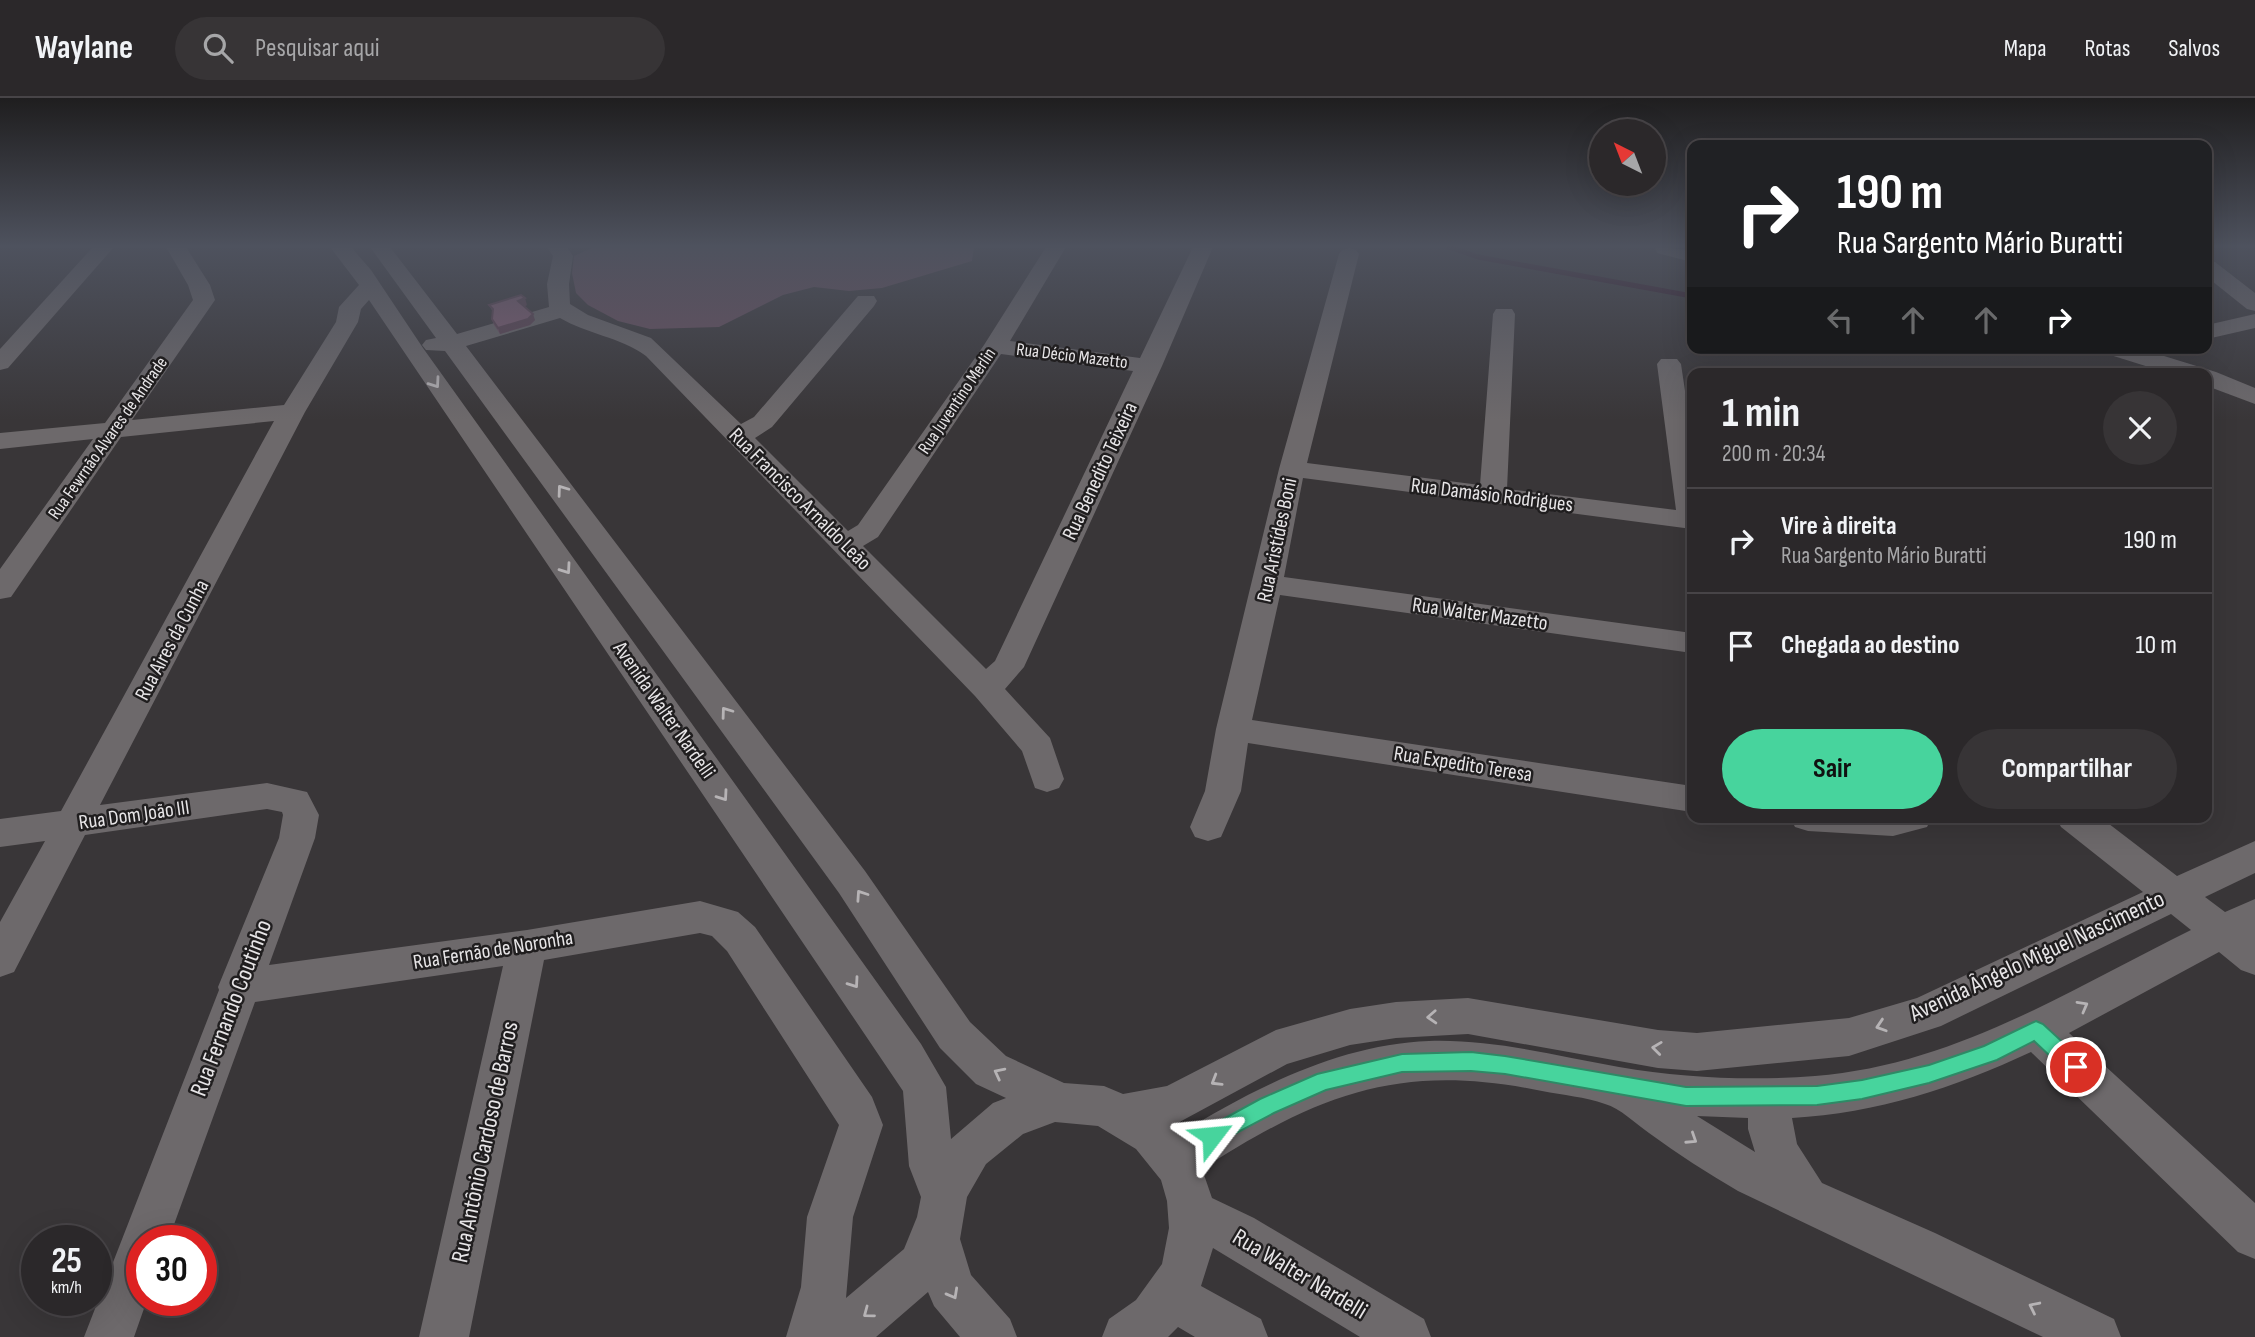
<!DOCTYPE html>
<html lang="pt">
<head>
<meta charset="utf-8">
<style>
  :root { --surface:#2b282a; --page:#373436; --text:#f1f3f6; --muted:#a6a6a8; --line:#474447; --accent:#47d49d }
  body { margin:0; font-family:"Sofia Sans Condensed",sans-serif; background:var(--page); color:var(--text); height:100vh; display:flex; flex-direction:column; font-size:26px; white-space:nowrap }
  * { box-sizing:border-box; margin:0 }
  p { font-size:23px; color:var(--muted) }
  .icon { flex:none; width:38px; height:38px; fill:none; stroke:currentColor; stroke-width:2; stroke-linecap:round; stroke-linejoin:round }
  .map { position:relative; flex:1; overflow:hidden }
  .drawer { position:absolute; left:1687px; top:270px; width:525px; height:455px; display:flex; flex-direction:column; background:var(--surface); border-radius:14px; box-shadow:0 7px 28px #0002,0 0 0 2px var(--line) }
  .drawer>* { flex:none }
  .guide { position:absolute; left:1687px; top:42px; width:525px; height:214px; border-radius:14px; box-shadow:0 7px 28px #0002,0 0 0 2px var(--line); background:#202124; color:#fff; overflow:hidden }
  .needle { width:46px; rotate:318deg }
  .controls { position:absolute; left:1589px; top:21px; display:grid; gap:14px }
  .controls a { display:grid; place-items:center; width:77px; height:77px; border-radius:50%; background:var(--surface); box-shadow:0 7px 28px #0002,0 0 0 2px var(--line); font-size:35px }
  .speed { position:absolute; left:21px; top:1127px; display:flex; gap:14px; font-size:35px; font-weight:700; text-align:center }
  .speed>* { display:grid; place-content:center; width:91px; height:91px; border-radius:50%; background:var(--surface); box-shadow:0 7px 28px #0002,0 0 0 2px var(--line); line-height:1 }
  .speed small { font-size:18px; font-weight:400 }
  .speed .limit { border:10px solid #d22; background:#fff; color:#111 }
  .pin { position:absolute; display:grid; place-items:center; width:60px; height:60px; color:#fff; margin:-30px; border:4px solid #fff; border-radius:50%; box-shadow:0 2px 7px #0007 }
  .me { position:absolute; width:77px; margin:-38px; rotate:61deg; stroke-linejoin:round; filter:drop-shadow(0 0 5px #0008) }
  .turn { display:flex; align-items:center; gap:24px; height:147px; padding:0 35px; font-size:32px }
  .turn .icon { width:91px; height:91px; stroke-width:2.5 }
  .turn b { display:block; font-size:49px; line-height:60px }
  .lanes { display:flex; align-items:center; height:66px; padding:0 35px; background:#0003; justify-content:center; gap:35px; direction:ltr }
  .lanes .off { opacity:.35 }
  .round { display:grid; place-items:center; flex:none; width:74px; height:74px; border-radius:37px; background:var(--page) }
  .head { display:flex; align-items:center; justify-content:space-between; height:119px; padding:0 35px }
  h1 { font-size:42px; font-weight:700; line-height:52px }
  .button { display:flex; gap:14px; margin-top:auto; padding:14px 35px }
  .button a { flex:1; height:80px; border-radius:42px; background:var(--accent); color:#111; font-size:28px; font-weight:700; line-height:80px; text-align:center }
  .button a+a { background:var(--page); color:var(--text) }
  ul { padding:0; list-style:none }
  li { display:flex; align-items:center; gap:21px; height:105px; padding:0 35px; border-top:2px solid var(--line) }
  li div { flex:1 }
  li b { display:block; font-size:26px }
  li em { font-style:normal }
  header { display:flex; align-items:center; gap:42px; box-sizing:border-box; height:98px; padding:0 35px; background:var(--surface); border-bottom:2px solid var(--line) }
  header strong { font-size:33px }
  nav { display:flex; gap:38px; margin-inline-start:auto; font-size:24px }
  .search { width:490px; height:63px; background:var(--page); display:flex; align-items:center; gap:18px; box-sizing:border-box; padding:0 24px; border-radius:38px; color:var(--muted); font-size:26px }
  .map>svg:first-child { display:block }
</style>
</head>
<body>
<header>
<strong>Waylane</strong>
<div class="search"><svg class="icon" aria-label="search" viewBox="0 0 24 24"><circle cx="10" cy="10" r="6"/><path d="M15 15l6 6"/></svg>Pesquisar aqui</div>
<nav><a>Mapa</a><a>Rotas</a><a>Salvos</a></nav>
</header>
<div class="map">
<svg width="2255" height="1239" viewBox="0 0 2255 1239">
  <rect width="100%" height="100%" fill="#393638"/>
  <path fill="#6b5060" d="M594,149H974L972,163L882,190L849,193L814,189L783,197L719,229L650,231L618,223L588,207L576,195L572,175L574,158Z"/>
  <g fill="none" stroke-linecap="round" stroke-linejoin="round">
    <path stroke="#311226" stroke-width="5" d="M1449,149L1478,159L1692,198"/>
    <g fill="#6d696b" fill-rule="evenodd">
      <path d="M93,149H114L8,270L0,272V251Z"/>
      <path d="M166,149H186L210,187L215,202L132,322L284,307L336,224L339,209L359,187L330,149H351L371,172L423,250L921,946L946,989L951,1041L993,1005L1006,1000L976,986L940,950L839,795L445,253L426,252L422,247L426,242L436,240L370,149H390L457,236L549,209L547,186L553,158L547,149H567L573,158L569,186L570,206L588,217L651,240L741,326L754,319L858,198H874L877,203L874,208L772,329L755,340L848,433L858,427L984,247L1046,149H1066L1010,243L1140,260L1193,149H1213L1162,268L1024,569L1005,591L1050,640L1064,681L1059,690L1047,694L1035,690L1022,653L975,598L646,258C620,239 587,236 560,220L466,248L865,773L970,924L1006,958L1064,985L1104,988L1123,996L1167,988L1276,932L1350,911L1396,904L1468,900L1658,932L1697,935L1849,920L1917,900L2143,794L2061,729L2056,719H2100L2177,778L2255,743V775L2205,799L2225,814L2255,801V877L2241,872L2219,854L2069,935L2255,1105V1161L2238,1154L2031,954C1954,990 1877,1015 1792,1020L1797,1046L1822,1085L1935,1135L2114,1221L2121,1239H2043L1738,1093C1707,1075 1678,1056 1649,1035C1636,1026 1620,1010 1605,1006C1585,999 1563,997 1542,993C1401,964 1321,995 1202,1071L1212,1100L1254,1120L1424,1221L1431,1239H1360L1213,1150L1201,1188L1261,1221L1268,1239H1195L1178,1229L1168,1239H1102L1109,1221L1136,1202L1162,1166L1169,1130L1167,1103L1161,1082L1136,1051L1098,1028L1055,1024L1023,1036L986,1066L967,1099L960,1141L971,1177L1010,1221L1017,1239H960L934,1208L928,1194L876,1239H786L801,1189L807,1119L839,1027L727,853L712,838L700,835L544,862L469,1239H419L503,868L255,904L168,1143H142V1202H147L134,1239H84L219,892L218,889L279,740L283,717L282,714L267,711L85,737L14,874L0,879V824L45,743L0,749V721L61,713L274,323L121,339L11,499L0,501V471L93,341L0,351V335L105,325L193,202L188,187ZM369,202L903,993L909,1068L921,1099L917,1119L904,1151L846,1200L853,1119L883,1027L872,999L755,829L738,814L700,803L527,832L269,867L315,740L319,717L307,694L267,685L100,707L305,314L358,224L361,211ZM1001,256L1133,273L995,563L986,571L863,448L878,439ZM2171,816L2191,832C2069,892 1954,967 1815,978C1751,983 1684,980 1619,969C1556,958 1494,941 1429,943C1341,946 1254,990 1181,1035L1174,1027L1287,966L1350,947L1396,940L1468,936L1658,970L1697,973L1849,958L1941,928ZM1697,1018L1748,1020V1031L1755,1054Z"/>
      <path d="M1655,149L1692,152V164L1657,155Z"/>
      <path d="M1349,150L1356,152L1359,156L1307,365L1480,387L1493,216L1496,211H1512L1515,216L1507,391L1676,412L1657,266L1661,261H1677L1681,266L1692,340V431L1303,380L1284,479L1692,535V555L1280,497L1252,622L1692,688V714L1248,645L1241,693L1221,739L1208,743L1195,739L1190,729L1205,693L1216,631L1279,371L1339,156L1342,152Z"/>
      <path d="M2207,163L2215,164L2255,195V213L2247,211L2207,179Z"/>
      <path d="M2255,216V230L2207,241V227Z"/>
      <path d="M2100,250H2138L2216,274L2255,290V306L2207,288V275H2168L2104,255Z"/>
      <path d="M1790,719H1932L1927,729L1893,738L1808,733L1795,729Z"/>
    </g>
  </g>
  <path fill="#725165" d="M489,207H527L524,208L535,222L530,227L500,236L494,227L492,221L493,214Z"/>
  <g fill="#5d4252">
    <path d="M525,200L527,207L520,209L518,203Z"/>
    <path d="M533,216L535,222L530,227L500,236L498,230Z"/>
  </g>
  <path fill="#855e75" stroke="#5d4252" stroke-width="2" d="M521,197L525,200L518,203L533,216L528,221L498,230L492,221L493,211L489,207Z"/>
  <defs><path id="oneway-chevron" d="M-2-3.5L2.5 0L-2 3.5" fill="none" stroke-width="1.6" stroke-linecap="round" stroke-linejoin="round" transform="scale(1.75)"/></defs>
  <g stroke="#b6b3b5">
    <use href="#oneway-chevron" transform="translate(435 285) rotate(55)"/>
    <use href="#oneway-chevron" transform="translate(562 392) rotate(-126)"/>
    <use href="#oneway-chevron" transform="translate(566 471) rotate(55)"/>
    <use href="#oneway-chevron" transform="translate(726 614) rotate(-126)"/>
    <use href="#oneway-chevron" transform="translate(723 698) rotate(55)"/>
    <use href="#oneway-chevron" transform="translate(861 797) rotate(-124)"/>
    <use href="#oneway-chevron" transform="translate(854 885) rotate(55)"/>
    <use href="#oneway-chevron" transform="translate(2083 908) rotate(-29)"/>
    <use href="#oneway-chevron" transform="translate(1432 919) rotate(177)"/>
    <use href="#oneway-chevron" transform="translate(1881 928) rotate(162)"/>
    <use href="#oneway-chevron" transform="translate(1657 950) rotate(-173)"/>
    <use href="#oneway-chevron" transform="translate(999 975) rotate(-153)"/>
    <use href="#oneway-chevron" transform="translate(1216 983) rotate(149)"/>
    <use href="#oneway-chevron" transform="translate(1692 1041) rotate(33)"/>
    <use href="#oneway-chevron" transform="translate(953 1196) rotate(61)"/>
    <use href="#oneway-chevron" transform="translate(2034 1209) rotate(-154)"/>
    <use href="#oneway-chevron" transform="translate(868 1215) rotate(143)"/>
  </g>
  <linearGradient id="sky" x2="0" y2="1"><stop stop-color="#1f1e1f"/><stop offset="0.46" stop-color="#4e525e"/><stop offset="1" stop-color="#4e525e" stop-opacity="0"/></linearGradient>
  <rect width="2255" height="322" fill="url(#sky)"/>
  <path fill="#47d49d" stroke="#2e8a66" stroke-width="2" d="M2036,923L2043,926L2083,963L2086,969L2083,976L2076,978L2069,976L2034,943L1997,962L1929,985L1862,1001L1817,1007L1686,1008L1505,976L1471,973L1402,974L1326,992L1274,1015L1212,1048L1205,1045L1201,1038L1205,1031L1260,1001L1317,976L1402,956L1471,954L1505,958L1686,989L1817,988L1862,982L1929,967L1984,948Z"/>
  <g text-anchor="middle" dominant-baseline="central" stroke-width="5" stroke-linejoin="round" paint-order="stroke">
    <g font-size="18" fill="#e7e5e7" stroke="#201e1f">
      <text transform="translate(1072 258) rotate(7)">Rua Décio Mazetto</text>
      <text transform="translate(957 303) rotate(-56)">Rua Juventino Merlin</text>
      <text transform="translate(108 340) rotate(-55)">Rua Fewrnão Alvares de Andrade</text>
    </g>
    <g font-size="21" fill="#e7e5e7" stroke="#201e1f">
      <text transform="translate(1100 373) rotate(-65)">Rua Benedito Teixeira</text>
      <text transform="translate(1492 397) rotate(7)">Rua Damásio Rodrigues</text>
      <text transform="translate(800 401) rotate(45)">Rua Francisco Arnaldo Leão</text>
      <text transform="translate(1277 442) rotate(-78)">Rua Aristídes Boni</text>
      <text transform="translate(1480 516) rotate(8)">Rua Walter Mazetto</text>
      <text transform="translate(172 542) rotate(-62)">Rua Aires da Cunha</text>
      <text transform="translate(664 612) rotate(55)">Avenida Walter Nardelli</text>
      <text transform="translate(1463 666) rotate(9)">Rua Expedito Teresa</text>
      <text transform="translate(134 717) rotate(-8)">Rua Dom João III</text>
      <text transform="translate(493 852) rotate(-9)">Rua Fernão de Noronha</text>
    </g>
    <g font-size="24" fill="#e7e5e7" stroke="#201e1f">
      <text transform="translate(2037 858) rotate(-25)">Avenida Ângelo Miguel Nascimento</text>
      <text transform="translate(231 910) rotate(-69)">Rua Fernando Coutinho</text>
      <text transform="translate(485 1044) rotate(-78)">Rua Antônio Cardoso de Barros</text>
      <text transform="translate(1300 1176) rotate(31)">Rua Walter Nardelli</text>
    </g>
  </g>
</svg>
<div class="controls">
<a><svg class="needle" viewBox="-14 -14 28 28"><path d="M0-13l5 13h-10z" fill="#e53935"/><path d="M0 13l5-13h-10z" fill="#a6a6a8"/></svg></a>
</div>
<div class="speed"><div>25<small>km/h</small></div><div class="limit">30</div></div>
<div class="pin" style="left:2076px;top:969px;background:#d93025"><svg class="icon" aria-label="arrive" viewBox="0 0 24 24"><path d="M6 21V4h12l-3 4 3 4H6"/></svg></div>
<svg class="me" style="left:1212px;top:1038px" viewBox="-20 -20 40 40"><path d="M0-17L14 15 0 8-14 15z" fill="#47d49d" stroke="#fff" stroke-width="4"/></svg>
<div class="guide">
<div class="turn"><svg class="icon" aria-label="right" viewBox="0 0 24 24"><path d="M7 20v-9h11M14 6l5 5-5 5"/></svg><div><b>190 m</b>Rua Sargento Mário Buratti</div></div>
<div class="lanes"><svg class="icon off" aria-label="left" viewBox="0 0 24 24"><path d="M17 20v-9H6M10 6l-5 5 5 5"/></svg><svg class="icon off" aria-label="ahead" viewBox="0 0 24 24"><path d="M12 20V5M6 11l6-6 6 6"/></svg><svg class="icon off" aria-label="ahead" viewBox="0 0 24 24"><path d="M12 20V5M6 11l6-6 6 6"/></svg><svg class="icon" aria-label="right" viewBox="0 0 24 24"><path d="M7 20v-9h11M14 6l5 5-5 5"/></svg></div>
</div>
<section class="drawer">
<div class="head"><div><h1>1 min</h1><p>200 m · 20:34</p></div><a class="round"><svg class="icon" aria-label="close" viewBox="0 0 24 24"><path d="M6 6l12 12M18 6L6 18"/></svg></a></div>
<ul>
<li><svg class="icon" aria-label="right" viewBox="0 0 24 24"><path d="M7 20v-9h11M14 6l5 5-5 5"/></svg><div><b>Vire à direita</b><p>Rua Sargento Mário Buratti</p></div><em>190 m</em></li>
<li><svg class="icon" aria-label="arrive" viewBox="0 0 24 24"><path d="M6 21V4h12l-3 4 3 4H6"/></svg><div><b>Chegada ao destino</b></div><em>10 m</em></li>
</ul>
<div class="button"><a>Sair</a><a>Compartilhar</a></div>
</section>
</div>
</body>
</html>
